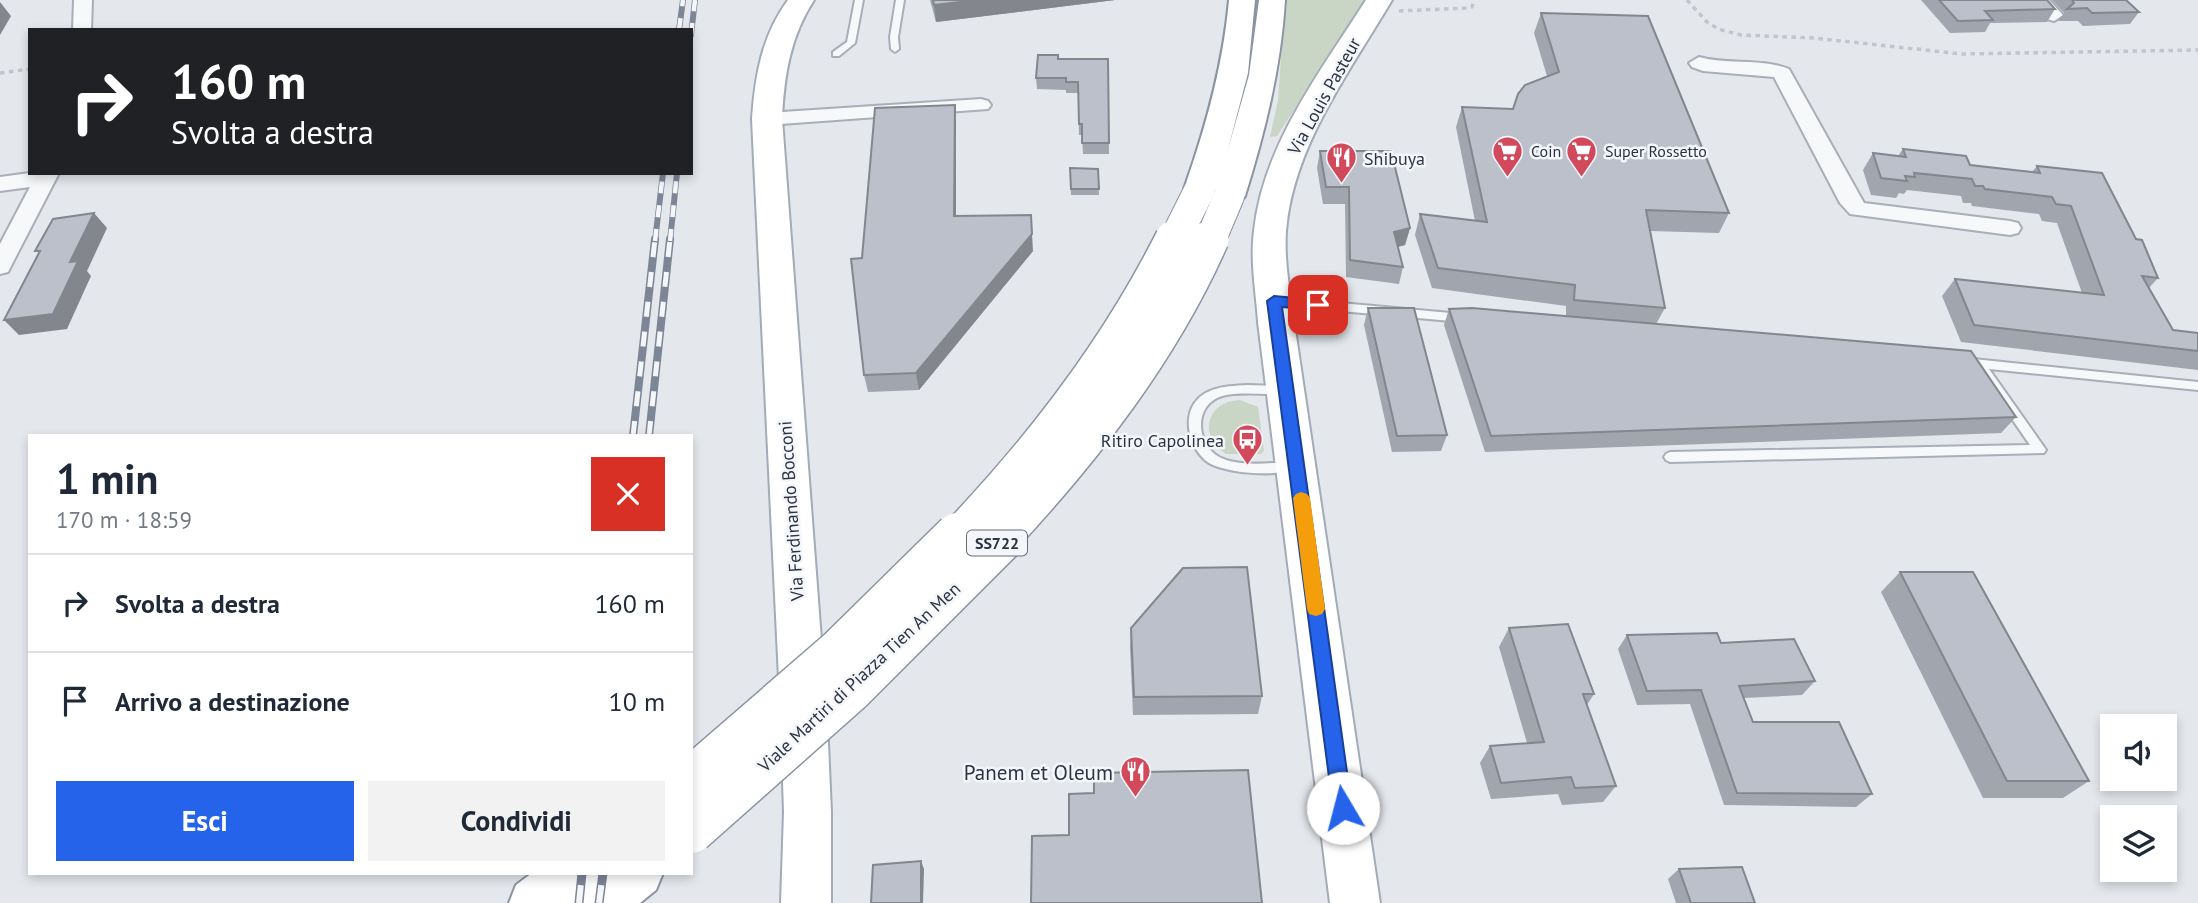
<!DOCTYPE html>
<html lang="it">
<head>
<meta charset="utf-8">
<style>
  :root { --surface:#fff; --page:#f2f2f3; --text:#1f2937; --muted:#747a83; --line:#e0e1e3; --accent:#2563eb }
  body { margin:0; font-family:"PT Sans",sans-serif; background:var(--page); color:var(--text); height:100vh; display:flex; flex-direction:column; font-size:26px; white-space:nowrap }
  * { box-sizing:border-box; margin:0 }
  p { font-size:23px; color:var(--muted) }
  .icon { flex:none; width:38px; height:38px; fill:none; stroke:currentColor; stroke-width:2; stroke-linecap:round; stroke-linejoin:round }
  .map { position:relative; flex:1; overflow:hidden }
  .details { position:absolute; left:28px; top:434px; width:665px; height:441px; display:flex; flex-direction:column; background:var(--surface); border-radius:0px; box-shadow:0 4px 10px #0003 }
  .details>* { flex:none }
  .hud { position:absolute; left:28px; top:28px; width:665px; height:147px; border-radius:0px; box-shadow:0 4px 10px #0003; background:#202124; color:#fff; overflow:hidden }
  .tools { position:absolute; left:2100px; top:714px; display:grid; gap:14px }
  .tools a { display:grid; place-items:center; width:77px; height:77px; border-radius:0px; background:var(--surface); box-shadow:0 4px 10px #0003; font-size:35px }
  .pin { position:absolute; display:grid; place-items:center; width:60px; height:60px; color:#fff; margin:-30px; border-radius:14px; box-shadow:0 4px 10px #0006 }
  .me { position:absolute; width:77px; margin:-38px; rotate:352deg; stroke-linejoin:round; filter:drop-shadow(0 0 5px #0008) }
  .turn { display:flex; align-items:center; gap:24px; height:147px; padding:0 28px; font-size:32px }
  .turn .icon { width:91px; height:91px; stroke-width:2.5 }
  .turn b { display:block; font-size:49px; line-height:60px }
  .round { display:grid; place-items:center; flex:none; width:74px; height:74px; border-radius:0px; background:var(--page) }
  .head { display:flex; align-items:center; justify-content:space-between; height:119px; padding:0 28px }
  h1 { font-size:42px; font-weight:700; line-height:52px }
  .button { display:flex; gap:14px; margin-top:auto; padding:14px 28px }
  .button a { flex:1; height:80px; border-radius:0px; background:var(--accent); color:#fff; font-size:28px; font-weight:700; line-height:80px; text-align:center }
  .button a+a { background:var(--page); color:var(--text) }
  ul { padding:0; list-style:none }
  li { display:flex; align-items:center; gap:21px; height:98px; padding:0 28px; border-top:2px solid var(--line) }
  li div { flex:1 }
  li b { display:block; font-size:26px }
  li em { font-style:normal }
  .map>svg:first-child { display:block }
</style>
</head>
<body>
<div class="map">
<svg width="2198" height="903" viewBox="0 0 2198 903">
  <rect width="100%" height="100%" fill="#e4e7ec"/>
  <g fill="#c9d6c5">
    <path d="M1285,0H1366L1277,136L1270,137L1278,100Z"/>
    <path d="M1240,400L1258,407L1264,451L1261,454H1226C1197,436 1207,401 1240,400Z"/>
  </g>
  <g fill="none" stroke-linecap="round" stroke-linejoin="round">
    <defs>
      <g id="service">
        <path d="M855,0H863L855,43L839,56H833V52L847,42Z"/>
        <path d="M896,0H904L898,37L899,49L895,52L891,49L890,37Z"/>
        <path d="M1274,297L1462,314L1468,318L1462,322L1274,305L1269,301Z"/>
        <path d="M1964,358L2198,382V390L1989,369L2044,447L2046,450L2044,453L1670,462L1666,460L1664,457L1666,454L1670,452L2030,445L1976,367L1960,365L1958,362Z"/>
        <path d="M1247,385L1282,386L1288,390L1282,394C1262,395 1241,391 1222,396C1193,405 1196,444 1219,457C1239,467 1268,463 1290,462L1294,464L1296,467L1294,470C1273,476 1229,474 1209,463C1189,450 1180,414 1200,397C1213,386 1232,386 1247,385Z"/>
      </g>
      <g id="minor">
        <path d="M74,0H92L91,30H73Z"/>
        <path d="M2030,0H2049L2063,15L2054,21L2047,19Z"/>
        <path d="M1699,57C1728,65 1761,58 1789,69L1864,203L2010,221L2018,223L2021,228L2018,233L2010,235L1850,214L1840,203L1774,77L1703,71L1692,67L1689,63Z"/>
        <path d="M981,99L988,101L991,105L988,109L767,125L760,123L757,119L760,115L767,113Z"/>
        <path d="M30,173H59L11,266L8,272L0,274V244L30,187L0,191V177Z"/>
      </g>
      <g id="primary">
        <path d="M788,0H814C790,37 784,76 782,119L827,720L831,812V903H781L784,812L781,720L752,119C755,75 762,36 788,0Z"/>
        <path d="M1366,0H1392C1350,71 1293,146 1286,231C1284,261 1290,292 1294,322L1380,903H1330L1258,322C1256,292 1250,261 1254,231C1263,145 1321,71 1366,0Z"/>
      </g>
      <g id="trunk">
        <path d="M1229,0H1255L1248,73L1227,153L1249,75L1259,0H1285C1281,68 1265,132 1245,196L1240,203L1229,206L1218,203L1213,196L1215,190L1211,196L1200,199L1189,196L1184,189C1206,127 1223,66 1229,0Z"/>
        <path d="M532,873H663L656,890L640,903H509L516,885Z"/>
      </g>
    </defs>
    <use href="#service" stroke="#a9aeb7" stroke-width="4"/>
    <use href="#minor" stroke="#a9aeb7" stroke-width="4"/>
    <use href="#primary" stroke="#a3abb8" stroke-width="4"/>
    <use href="#trunk" stroke="#8b94a3" stroke-width="4"/>
    <g stroke="#c2c5cb" stroke-width="3.5" stroke-dasharray="4.5 4.5" stroke-linecap="butt">
      <path d="M1687,0L1707,22L1718,29L1741,35L1814,38L1962,54L2198,50"/>
      <path d="M1399,11L1466,8L1472,7L1474,0"/>
      <path d="M0,73L30,69"/>
    </g>
    <use href="#service" fill="#f7f8fa" fill-rule="evenodd"/>
    <use href="#minor" fill="#f7f8fa" fill-rule="evenodd"/>
    <use href="#primary" fill="#fff" fill-rule="evenodd"/>
    <use href="#trunk" fill="#fff" fill-rule="evenodd"/>
    <defs>
      <g id="rail-far2">
        <path d="M679,30L683,0"/>
        <path d="M691,35L695,0"/>
        <path d="M655,241L663,173"/>
        <path d="M670,241L677,173"/>
      </g>
      <g id="rail-far1">
        <path d="M633,436L655,239"/>
        <path d="M649,436L670,239"/>
      </g>
      <g id="rail">
        <path d="M579,903L582,873"/>
        <path d="M599,903L603,873"/>
      </g>
    </defs>
    <use href="#rail-far2" stroke="#7d8696" stroke-width="6"/>
    <use href="#rail-far1" stroke="#7d8696" stroke-width="8"/>
    <use href="#rail" stroke="#7d8696" stroke-width="9"/>
    <use href="#rail-far2" stroke="#f4f6f9" stroke-width="4.5" stroke-dasharray="12" stroke-linecap="butt"/>
    <use href="#rail-far1" stroke="#f4f6f9" stroke-width="5" stroke-dasharray="15" stroke-linecap="butt"/>
    <use href="#rail" stroke="#f4f6f9" stroke-width="6" stroke-dasharray="18" stroke-linecap="butt"/>
    <defs>
      <g id="trunk-bridge-far2">
        <path d="M1174,241L1200,189"/>
        <path d="M1210,241L1229,196"/>
      </g>
      <g id="trunk-bridge-far1">
        <path d="M957,538C1042,449 1119,349 1174,239"/>
        <path d="M1001,538C1084,449 1161,350 1210,239"/>
      </g>
      <g id="trunk-bridge">
        <path d="M691,781L840,652L958,536"/>
        <path d="M691,830L850,689L1003,536"/>
      </g>
    </defs>
    <use href="#trunk-bridge-far2" stroke="#8b94a3" stroke-width="32" stroke-linecap="butt"/>
    <use href="#trunk-bridge-far1" stroke="#8b94a3" stroke-width="40" stroke-linecap="butt"/>
    <use href="#trunk-bridge" stroke="#8b94a3" stroke-width="49" stroke-linecap="butt"/>
    <use href="#trunk-bridge-far2" stroke="#fff" stroke-width="30"/>
    <use href="#trunk-bridge-far1" stroke="#fff" stroke-width="37"/>
    <use href="#trunk-bridge" stroke="#fff" stroke-width="46"/>
  </g>
  <g fill="#a1a5ae">
    <path d="M930,0H1115L936,22Z"/>
    <path d="M1921,0H2047L2055,9L2047,22L1990,23L1985,32L1950,33Z"/>
    <path d="M2052,0H2126L2139,12L2130,24L2083,26L2078,21H2058L2064,13Z"/>
    <path d="M1541,13L1729,213L1719,233L1650,231L1665,308L1656,324L2016,417L2001,433L1485,452L1444,325L1449,309L1566,316V306L1432,288L1415,235L1420,214L1475,221L1456,127L1462,107L1513,109L1547,76L1534,33Z"/>
    <path d="M1058,59H1108L1109,154H1083L1082,135H1079L1078,93H1066V90L1037,89L1036,78Z"/>
    <path d="M956,122V216L1033,251L919,390L868,392L864,375L862,258Z"/>
    <path d="M1903,149L1970,165L2032,172L2037,166L2136,239L2158,278L2149,288L2173,330L2198,333V370L1961,342L1942,296L1955,279L2082,293L2057,223L2042,221L2039,214L1972,206L1971,203H1963L1961,196L1907,190L1904,194L1899,193L1896,198L1871,195L1863,170L1873,153L1898,156Z"/>
    <path d="M1320,151L1410,228L1405,245L1398,247L1403,267L1399,284L1346,277L1345,204H1323L1317,168Z"/>
    <path d="M1070,168L1098,169L1099,195H1071Z"/>
    <path d="M1368,308L1447,435L1441,451L1392,452L1364,325Z"/>
    <path d="M1900,572L2089,781L2063,798H1983L1881,592Z"/>
    <path d="M1131,628L1262,696L1258,714L1133,715L1130,647Z"/>
    <path d="M1509,628L1594,694L1587,705L1616,786L1603,802L1562,805L1558,794L1491,799L1480,763L1490,746L1527,743L1499,647Z"/>
    <path d="M1627,635L1721,643L1815,681L1802,695L1744,698L1753,722L1872,794L1856,807L1724,805L1690,704L1637,705L1618,649Z"/>
    <path d="M1679,869L1755,903H1676L1668,879Z"/>
  </g>
  <g fill="#83868d">
    <path d="M977,0H1115L936,22L934,5Z"/>
    <path d="M0,2L11,16L0,35Z"/>
    <path d="M955,105L956,122V233L954,216Z"/>
    <path d="M94,213L107,228L87,271L91,276L67,329L19,335L4,320L70,262Z"/>
    <path d="M1410,228L1405,245L1390,249L1394,232Z"/>
    <path d="M1032,234L1033,251L919,390L916,373Z"/>
    <path d="M921,861L924,869L923,903H921Z"/>
  </g>
  <g fill="#bbc0ca" stroke="#83868d" stroke-width="2">
    <path d="M933,0H977L934,5Z"/>
    <path d="M1939,0H2047L2055,9L1985,11L1993,20L1958,21Z"/>
    <path d="M2072,0H2126L2139,12L2092,13L2087,8L2067,9L2074,3Z"/>
    <path d="M1541,13L1648,16L1729,213L1646,210L1665,308L1574,300L1575,285L1438,268L1420,214L1487,222L1462,107L1513,109L1518,94L1525,85L1559,72Z"/>
    <path d="M1038,55H1058V59H1108L1109,143H1082V124H1079L1078,82H1066V78H1036Z"/>
    <path d="M955,105L954,216L1031,215L1032,234L916,373L864,375L851,259L862,258L875,108Z"/>
    <path d="M1903,149L1966,156L1970,165L2040,173L2037,166L2102,173L2136,239L2142,240L2158,278L2142,276L2173,330L2198,333V351L1974,325L1955,279L2104,295L2071,206L2056,204L2052,197L1985,189L1983,186H1975L1972,179L1914,173L1915,177L1905,176L1907,181L1881,178L1873,153L1906,157Z"/>
    <path d="M1320,151H1391L1410,228L1394,232L1403,267L1350,260L1349,187H1326Z"/>
    <path d="M1070,168L1098,169L1099,189H1071Z"/>
    <path d="M94,213L70,262L78,261L53,314L4,320L40,251H35L53,219Z"/>
    <path d="M1368,308H1414L1447,435L1397,436Z"/>
    <path d="M1472,308L1971,351L2016,417L1491,436L1449,309Z"/>
    <path d="M1247,567L1262,696L1134,697L1131,628L1183,568Z"/>
    <path d="M1900,572H1973L2089,781H2007Z"/>
    <path d="M1568,624L1594,694H1583L1616,786L1575,788L1571,777L1501,783L1490,746L1544,742L1509,628Z"/>
    <path d="M1717,633L1721,643L1794,639L1815,681L1739,686L1753,722H1839L1872,794L1737,793L1701,690L1647,691L1627,635Z"/>
    <path d="M1248,770L1262,903H1031L1032,836L1069,835V794L1094,793V773Z"/>
    <path d="M921,861V903H871L873,865Z"/>
    <path d="M1742,867L1755,903H1691L1679,869Z"/>
  </g>
  <path fill="#2563eb" stroke="#184099" stroke-width="2" d="M1274,296L1318,300L1326,305L1318,310L1282,307L1352,808L1350,815L1343,818L1336,815L1333,808L1267,301Z"/>
  <path fill="#f59e0b" d="M1301,492L1307,494L1310,498L1325,609L1322,614L1316,616L1309,614L1307,609L1293,498L1296,494Z"/>
  <defs>
    <symbol id="supermarket-pin" viewBox="-11 -11 22 30"><path d="M0 17L-7.5 6A9.5 9.5 0 1 1 7.5 6Z" fill="#d1495b" stroke="#f4f6f9"/><path d="M-6-5.5h2.5l.6 2H6L4.5 2H-2.5L-4.4-4H-6ZM-1.5 3.2a1.3 1.3 0 1 0 .1 0ZM3 3.2a1.3 1.3 0 1 0 .1 0Z" fill="#fff"/></symbol>
    <symbol id="restaurant-pin" viewBox="-11 -11 22 30"><path d="M0 17L-7.5 6A9.5 9.5 0 1 1 7.5 6Z" fill="#d1495b" stroke="#f4f6f9"/><path d="M-5-6h1v4h1v-4h1v4h1v-4h1v5L-1.5 .5V6h-2V.5L-5-1ZM5-6V6H3V1.5H1.5Q1.5-4 5-6Z" fill="#fff"/></symbol>
    <symbol id="bus-pin" viewBox="-11 -11 22 30"><path d="M0 17L-7.5 6A9.5 9.5 0 1 1 7.5 6Z" fill="#d1495b" stroke="#f4f6f9"/><path d="M-5-6H5V4H4V6H2V4H-2V6H-4V4H-5ZM-3.5-4V0h7V-4ZM-3.5 1.2v1.5H-2V1.2ZM2 1.2v1.5H3.5V1.2Z" fill="#fff"/></symbol>
  </defs>
  <g fill-rule="evenodd">
    <use href="#supermarket-pin" x="1490" y="134" width="35" height="47"/>
    <use href="#supermarket-pin" x="1564" y="134" width="35" height="47"/>
    <use href="#restaurant-pin" x="1324" y="140" width="35" height="47"/>
    <use href="#bus-pin" x="1230" y="422" width="35" height="47"/>
    <use href="#restaurant-pin" x="1118" y="754" width="35" height="47"/>
  </g>
  <g text-anchor="middle" dominant-baseline="central" stroke-width="5" stroke-linejoin="round" paint-order="stroke">
    <g font-size="16" fill="#2b3445" stroke="#f4f6f9" text-anchor="start">
      <text x="1531" y="151">Coin</text>
      <text x="1605" y="151">Super Rossetto</text>
    </g>
    <rect fill="#f4f6f9" stroke="#676e7b" stroke-width="2" x="967" y="530.5" width="60" height="25" rx="5"/>
    <g font-size="16" font-weight="bold" fill="#2b3445">
      <text x="997" y="543">SS722</text>
    </g>
    <g font-size="18" fill="#2b3445" stroke="#f4f6f9">
      <text transform="translate(1324 96) rotate(-61)">Via Louis Pasteur</text>
      <text transform="translate(791 511) rotate(-94)">Via Ferdinando Bocconi</text>
      <text transform="translate(859 677) rotate(-43)">Viale Martiri di Piazza Tien An Men</text>
    </g>
    <g font-size="18" fill="#2b3445" stroke="#f4f6f9" text-anchor="start">
      <text x="1364" y="158">Shibuya</text>
      <text x="1224" y="440" text-anchor="end">Ritiro Capolinea</text>
    </g>
    <g font-size="21" fill="#2b3445" stroke="#f4f6f9" text-anchor="end">
      <text x="1113" y="772">Panem et Oleum</text>
    </g>
  </g>
</svg>
<div class="tools">
<a><svg class="icon" aria-label="sound" viewBox="0 0 24 24"><path d="M4 9h4l5-4v14l-5-4H4zM17 9q2 3 0 6"/></svg></a>
<a><svg class="icon" aria-label="layers" viewBox="0 0 24 24"><path d="M12 4l9 5-9 5-9-5zM3 14l9 5 9-5"/></svg></a>
</div>
<div class="pin" style="left:1318px;top:305px;background:#d93025"><svg class="icon" aria-label="arrive" viewBox="0 0 24 24"><path d="M6 21V4h12l-3 4 3 4H6"/></svg></div>
<svg class="me" style="left:1343px;top:808px" viewBox="-20 -20 40 40"><circle r="19" fill="#fff"/><path d="M0-13L10 11 0 6-10 11z" fill="#2563eb"/></svg>
<div class="hud">
<div class="turn"><svg class="icon" aria-label="right" viewBox="0 0 24 24"><path d="M7 20v-9h11M14 6l5 5-5 5"/></svg><div><b>160 m</b>Svolta a destra</div></div>
</div>
<section class="details">
<div class="head"><div><h1>1 min</h1><p>170 m · 18:59</p></div><a class="round" style="background:#d93025;color:#fff"><svg class="icon" aria-label="close" viewBox="0 0 24 24"><path d="M6 6l12 12M18 6L6 18"/></svg></a></div>
<ul>
<li><svg class="icon" aria-label="right" viewBox="0 0 24 24"><path d="M7 20v-9h11M14 6l5 5-5 5"/></svg><div><b>Svolta a destra</b></div><em>160 m</em></li>
<li><svg class="icon" aria-label="arrive" viewBox="0 0 24 24"><path d="M6 21V4h12l-3 4 3 4H6"/></svg><div><b>Arrivo a destinazione</b></div><em>10 m</em></li>
</ul>
<div class="button"><a>Esci</a><a>Condividi</a></div>
</section>
</div>
</body>
</html>
